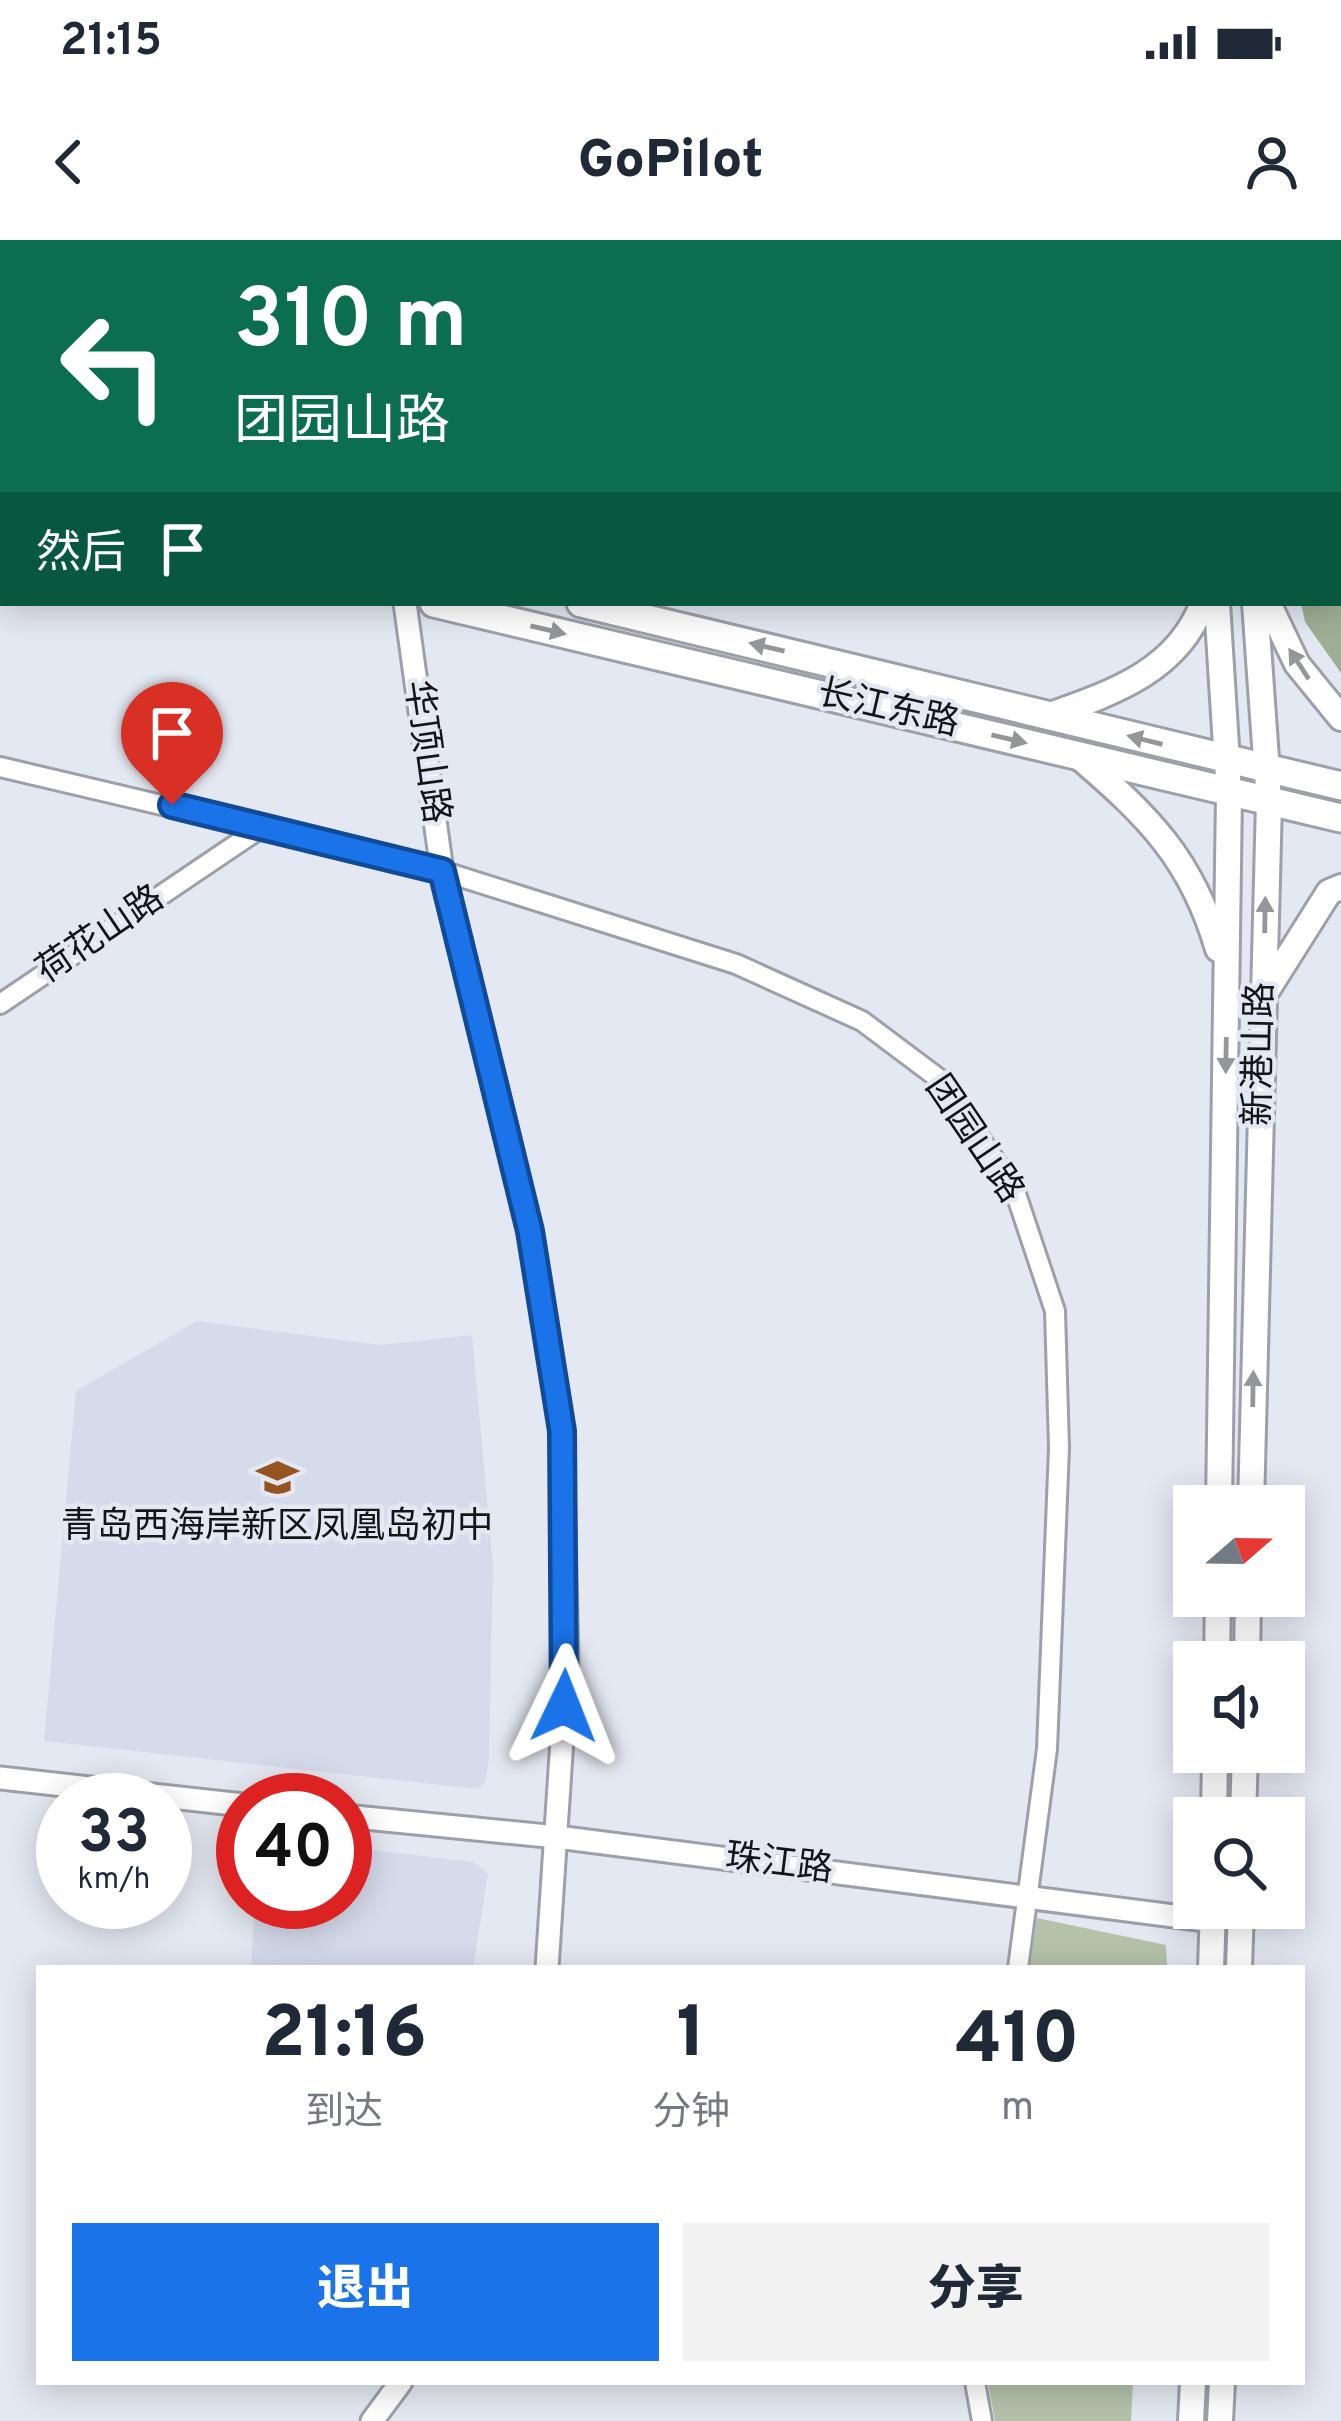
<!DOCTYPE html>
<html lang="zh">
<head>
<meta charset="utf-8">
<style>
  :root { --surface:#fff; --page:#f2f2f3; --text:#1f2937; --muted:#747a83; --accent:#1a73e8 }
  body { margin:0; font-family:Overpass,"Noto Sans SC",sans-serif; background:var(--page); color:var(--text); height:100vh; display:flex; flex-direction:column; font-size:45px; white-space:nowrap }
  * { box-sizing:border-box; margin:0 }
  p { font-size:39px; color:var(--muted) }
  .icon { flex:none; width:66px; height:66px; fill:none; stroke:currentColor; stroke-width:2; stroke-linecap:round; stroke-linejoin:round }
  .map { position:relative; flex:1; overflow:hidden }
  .drawer { position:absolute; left:36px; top:1725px; width:1269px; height:420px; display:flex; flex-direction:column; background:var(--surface); border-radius:0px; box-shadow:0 6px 30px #0003 }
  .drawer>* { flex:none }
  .banner { position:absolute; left:0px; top:0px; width:1341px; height:366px; box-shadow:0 6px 30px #0003; background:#0b6e4f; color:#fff; overflow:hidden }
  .needle { width:78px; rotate:70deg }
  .tools { position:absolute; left:1173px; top:1245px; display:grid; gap:24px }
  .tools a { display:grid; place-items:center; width:132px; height:132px; border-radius:0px; background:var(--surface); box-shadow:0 6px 30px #0003; font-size:60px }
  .speed { position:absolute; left:36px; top:1533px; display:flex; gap:24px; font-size:60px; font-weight:700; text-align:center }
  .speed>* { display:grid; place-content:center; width:156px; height:156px; border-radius:50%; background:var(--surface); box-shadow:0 6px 30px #0003; line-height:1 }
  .speed small { font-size:30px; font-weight:400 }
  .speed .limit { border:18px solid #d22; background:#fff; color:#111 }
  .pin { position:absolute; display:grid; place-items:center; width:102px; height:102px; color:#fff; margin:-123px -51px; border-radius:50% 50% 50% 0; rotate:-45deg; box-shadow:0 0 12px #0007 }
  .pin .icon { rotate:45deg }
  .me { position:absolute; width:132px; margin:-66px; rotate:2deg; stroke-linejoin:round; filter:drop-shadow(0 0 9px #0008) }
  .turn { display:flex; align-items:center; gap:42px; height:252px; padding:0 36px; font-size:54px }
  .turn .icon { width:156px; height:156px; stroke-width:2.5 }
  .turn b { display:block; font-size:84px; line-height:102px }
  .then { display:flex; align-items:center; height:114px; padding:0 36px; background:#0003; gap:24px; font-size:45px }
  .eta { display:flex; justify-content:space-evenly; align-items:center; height:204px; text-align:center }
  .eta b { font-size:72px; font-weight:800; line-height:84px }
  .cta { display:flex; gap:24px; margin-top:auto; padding:24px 36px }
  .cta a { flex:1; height:138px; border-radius:0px; background:var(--accent); color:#fff; font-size:48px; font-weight:800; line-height:138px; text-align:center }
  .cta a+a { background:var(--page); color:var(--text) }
  .status { display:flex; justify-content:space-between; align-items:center; height:84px; padding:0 60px; background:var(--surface); direction:ltr }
  .status svg { height:33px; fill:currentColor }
  header { display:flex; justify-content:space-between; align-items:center; height:156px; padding:0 36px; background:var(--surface); font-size:54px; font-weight:800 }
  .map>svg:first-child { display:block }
</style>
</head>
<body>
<div class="status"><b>21:15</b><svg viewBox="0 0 49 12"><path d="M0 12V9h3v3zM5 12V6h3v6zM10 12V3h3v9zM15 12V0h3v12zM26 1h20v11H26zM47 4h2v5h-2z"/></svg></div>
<header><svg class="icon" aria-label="back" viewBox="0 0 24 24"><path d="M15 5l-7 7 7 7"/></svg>GoPilot<svg class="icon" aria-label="person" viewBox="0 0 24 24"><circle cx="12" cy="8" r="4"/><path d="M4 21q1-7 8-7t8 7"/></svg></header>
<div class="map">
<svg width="1341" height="2181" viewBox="0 0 1341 2181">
  <rect width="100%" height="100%" fill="#e4e8f2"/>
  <g fill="#d6dbec">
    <path d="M197,1081L380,1105L472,1095L493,1325L489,1519L485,1543L478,1549L44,1501L76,1151Z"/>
    <path d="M345,1607L474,1622L488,1634L473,1728H251L255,1662H345Z"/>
  </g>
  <g fill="#b4c2aa">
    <path d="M1037,1678L1166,1705L1167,1728H1030Z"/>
    <path d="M988,2142H1133L1131,2181H995Z"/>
  </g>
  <path fill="#9faf95" d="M1235,0H1341V433L1305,382L1301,363H1338V3Z"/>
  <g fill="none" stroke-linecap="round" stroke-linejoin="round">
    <defs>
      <g id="minor">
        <path d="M0,527L442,631L736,724L862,781L942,841L1015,951L1055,1071L1059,1208L1047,1509L1018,1728"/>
        <path d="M0,764L262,587"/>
        <path d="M975,2142L982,2181"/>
      </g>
      <g id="tertiary">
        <path d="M405,363L442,631L530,991L562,1191L567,1423L547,1728"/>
        <path d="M0,1538L243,1565"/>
        <path d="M345,1576L557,1597L1213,1681"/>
        <path d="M372,2181L401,2142"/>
      </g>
      <g id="secondary">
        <path d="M1166,0L1167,3"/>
        <path d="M1198,0L1199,3"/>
        <path d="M1217,363L1229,554L1219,1266"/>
        <path d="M1268,363L1297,424L1341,478"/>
        <path d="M1047,476C1112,453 1177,432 1203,363"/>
        <path d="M1078,516C1148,576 1192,619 1218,709"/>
        <path d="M1264,755L1329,652L1341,647"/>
        <path d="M1251,1266L1269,561L1255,363"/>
        <path d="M1217,1422L1218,1356"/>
        <path d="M1247,1422L1248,1356"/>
        <path d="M1214,1578L1215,1512"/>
        <path d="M1243,1578L1245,1512"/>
        <path d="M1211,1728L1213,1668"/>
        <path d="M1239,1728L1241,1668"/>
        <path d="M1191,2181L1193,2142"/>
        <path d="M1220,2181L1222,2142"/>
      </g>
      <g id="primary">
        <path d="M0,225L3,226"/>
        <path d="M0,263L3,264"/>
        <path d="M434,363L1341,578"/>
        <path d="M581,363L1341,546"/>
      </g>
    </defs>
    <use href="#minor" stroke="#9da0a9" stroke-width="24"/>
    <use href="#tertiary" stroke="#9da0a9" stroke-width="27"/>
    <use href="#secondary" stroke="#9da0a9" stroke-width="30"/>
    <use href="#primary" stroke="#9da0a9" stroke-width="33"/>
    <use href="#minor" stroke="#fff" stroke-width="18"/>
    <use href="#tertiary" stroke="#fff" stroke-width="21"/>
    <use href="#secondary" stroke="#fff" stroke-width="24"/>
    <use href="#primary" stroke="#fff" stroke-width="27"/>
  </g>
  <defs><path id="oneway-solid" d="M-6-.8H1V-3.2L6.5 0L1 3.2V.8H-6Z" transform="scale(3)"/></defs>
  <g fill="#959697">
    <use href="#oneway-solid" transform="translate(548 390) rotate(13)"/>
    <use href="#oneway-solid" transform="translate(767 407) rotate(-167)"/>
    <use href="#oneway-solid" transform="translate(1299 424) rotate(-123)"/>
    <use href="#oneway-solid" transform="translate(1009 499) rotate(13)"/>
    <use href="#oneway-solid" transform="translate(1145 500) rotate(-166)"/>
    <use href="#oneway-solid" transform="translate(1265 675) rotate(-89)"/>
    <use href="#oneway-solid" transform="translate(1226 815) rotate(91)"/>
    <use href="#oneway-solid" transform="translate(1253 1149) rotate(-89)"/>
  </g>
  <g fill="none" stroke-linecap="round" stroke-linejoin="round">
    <defs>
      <path id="route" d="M172,565L442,631L530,991L562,1191L564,1466"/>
    </defs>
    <use href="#route" stroke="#114b97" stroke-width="30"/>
    <use href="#route" stroke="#1a73e8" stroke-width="21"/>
  </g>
  <defs>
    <symbol id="school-bare" viewBox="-9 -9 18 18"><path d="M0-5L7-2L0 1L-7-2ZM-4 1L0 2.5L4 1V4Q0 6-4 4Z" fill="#965421" stroke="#e4e8f2" stroke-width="2.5" paint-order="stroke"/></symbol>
  </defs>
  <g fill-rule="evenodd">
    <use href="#school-bare" x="248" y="1208" width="59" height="59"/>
  </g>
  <g text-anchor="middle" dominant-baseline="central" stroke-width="9" stroke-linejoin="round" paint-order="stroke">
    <g font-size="36" fill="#141518" stroke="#e4e8f2">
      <text transform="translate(888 470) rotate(13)">长江东路</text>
      <text transform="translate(425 512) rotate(82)">华顶山路</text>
      <text transform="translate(101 696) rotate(-34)">荷花山路</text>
      <text transform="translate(1261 814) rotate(-89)">新港山路</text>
      <text transform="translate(973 900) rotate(56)">团园山路</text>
      <text transform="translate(779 1625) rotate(7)">珠江路</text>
    </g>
    <g font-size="36" fill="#141518" stroke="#e4e8f2">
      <text x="277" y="1288">青岛西海岸新区凤凰岛初中</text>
    </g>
  </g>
</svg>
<div class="tools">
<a><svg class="needle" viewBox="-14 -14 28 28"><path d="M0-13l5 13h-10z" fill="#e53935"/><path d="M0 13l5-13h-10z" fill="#747a83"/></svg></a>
<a><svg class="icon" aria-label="sound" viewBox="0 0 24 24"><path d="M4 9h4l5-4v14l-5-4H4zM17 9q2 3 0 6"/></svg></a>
<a><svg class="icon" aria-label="search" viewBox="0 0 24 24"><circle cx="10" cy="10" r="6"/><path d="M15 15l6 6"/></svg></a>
</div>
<div class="speed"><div>33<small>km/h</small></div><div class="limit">40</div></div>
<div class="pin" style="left:172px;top:565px;background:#d93025"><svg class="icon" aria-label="arrive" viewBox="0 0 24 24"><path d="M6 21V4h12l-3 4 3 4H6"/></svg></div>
<svg class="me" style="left:564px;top:1466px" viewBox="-20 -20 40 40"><path d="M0-17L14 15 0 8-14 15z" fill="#1a73e8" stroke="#fff" stroke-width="4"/></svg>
<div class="banner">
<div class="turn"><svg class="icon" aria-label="left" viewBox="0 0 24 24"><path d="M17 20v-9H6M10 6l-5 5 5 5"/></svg><div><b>310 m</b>团园山路</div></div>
<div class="then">然后<svg class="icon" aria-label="arrive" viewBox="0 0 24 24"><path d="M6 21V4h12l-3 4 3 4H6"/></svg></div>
</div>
<section class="drawer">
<div class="eta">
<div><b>21:16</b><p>到达</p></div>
<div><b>1</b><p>分钟</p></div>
<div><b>410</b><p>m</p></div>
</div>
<div class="cta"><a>退出</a><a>分享</a></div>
</section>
</div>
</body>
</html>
